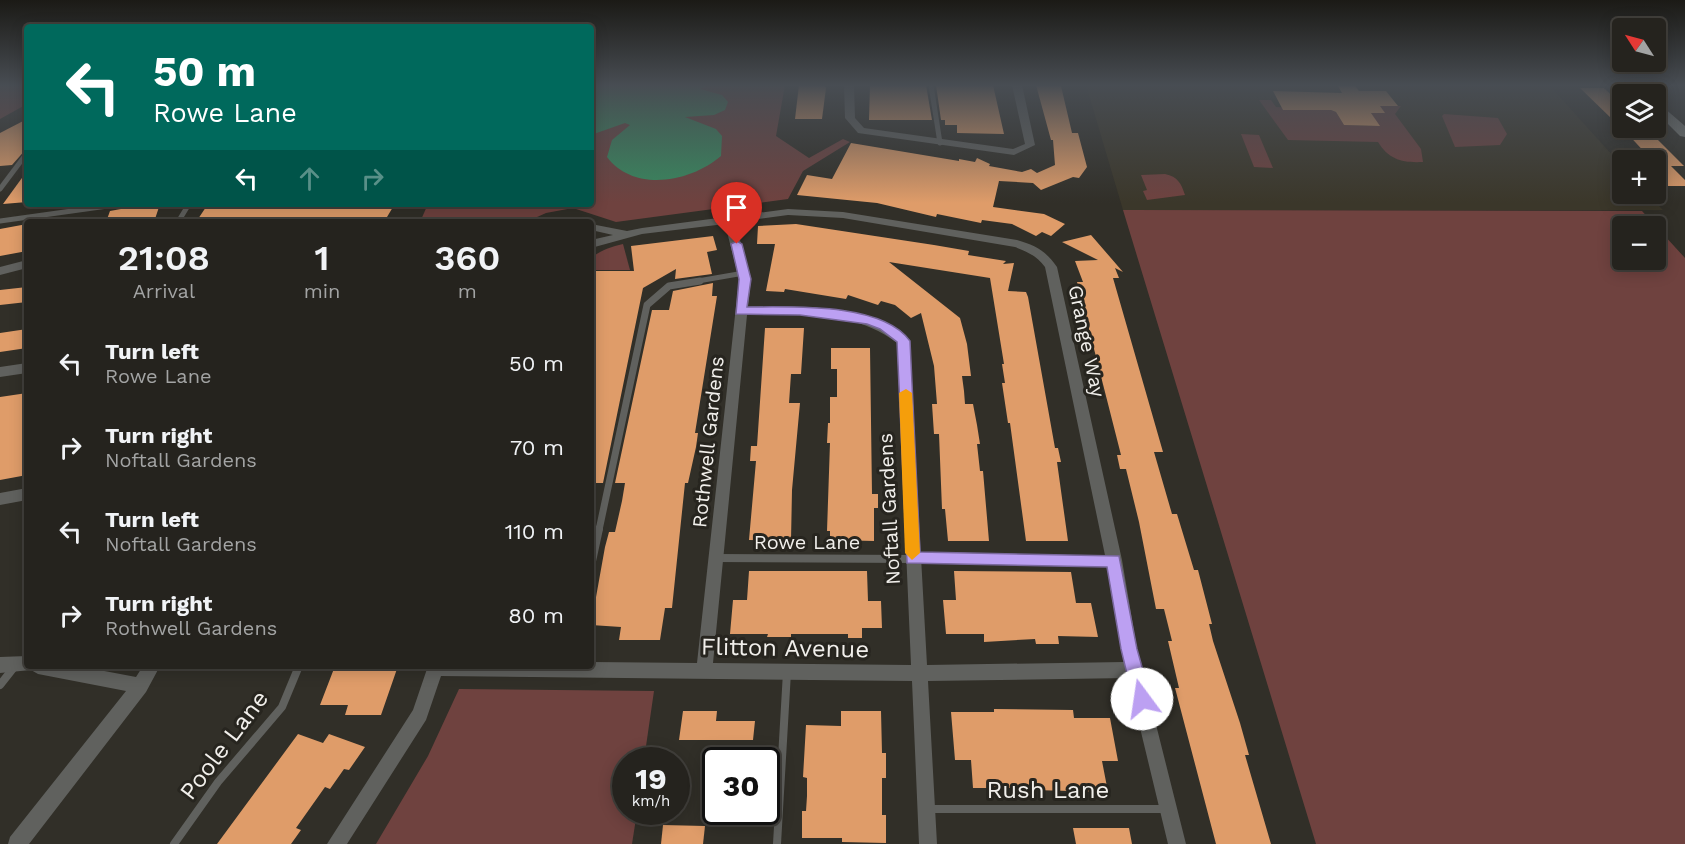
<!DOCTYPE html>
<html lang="en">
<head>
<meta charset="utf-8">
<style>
  :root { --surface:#25231e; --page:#312f2b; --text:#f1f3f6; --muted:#a3a4a4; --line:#42403c }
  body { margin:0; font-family:"Work Sans",sans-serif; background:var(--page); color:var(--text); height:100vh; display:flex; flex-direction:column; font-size:22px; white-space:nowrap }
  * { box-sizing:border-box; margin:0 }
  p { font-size:20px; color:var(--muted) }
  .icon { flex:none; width:33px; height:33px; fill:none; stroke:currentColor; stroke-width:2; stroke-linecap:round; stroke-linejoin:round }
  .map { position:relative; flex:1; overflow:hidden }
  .panel { position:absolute; left:24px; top:219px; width:570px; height:450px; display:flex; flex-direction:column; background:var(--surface); border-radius:6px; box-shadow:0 3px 15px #0003,0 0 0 2px var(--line) }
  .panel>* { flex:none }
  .guide { position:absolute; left:24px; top:24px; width:570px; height:183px; border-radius:6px; box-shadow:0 3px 15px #0003,0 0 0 2px var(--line); background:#00695c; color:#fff; overflow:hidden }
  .needle { width:39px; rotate:306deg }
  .tools { position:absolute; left:1612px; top:18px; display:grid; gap:12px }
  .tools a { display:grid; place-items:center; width:54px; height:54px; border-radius:6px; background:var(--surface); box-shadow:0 3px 15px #0003,0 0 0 2px var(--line); font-size:30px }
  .speed { position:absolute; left:612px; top:747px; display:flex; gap:12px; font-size:30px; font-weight:700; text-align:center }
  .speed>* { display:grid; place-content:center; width:78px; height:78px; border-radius:50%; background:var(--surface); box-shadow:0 3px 15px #0003,0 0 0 2px var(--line); line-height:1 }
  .speed small { font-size:15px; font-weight:400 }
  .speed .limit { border:3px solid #111; border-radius:9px; background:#fff; color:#111 }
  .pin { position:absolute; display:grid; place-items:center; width:51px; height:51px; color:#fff; margin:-62px -26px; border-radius:50% 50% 50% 0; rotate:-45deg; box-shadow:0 0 6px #0007 }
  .pin .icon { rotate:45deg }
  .me { position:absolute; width:66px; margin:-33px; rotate:346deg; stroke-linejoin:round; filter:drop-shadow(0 0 4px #0008) }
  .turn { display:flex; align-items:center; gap:21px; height:126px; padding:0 30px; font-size:27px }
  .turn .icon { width:78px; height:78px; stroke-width:2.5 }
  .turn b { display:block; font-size:42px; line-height:51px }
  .lanes { display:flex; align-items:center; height:57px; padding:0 30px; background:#0003; justify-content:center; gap:30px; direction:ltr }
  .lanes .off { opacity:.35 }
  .eta { display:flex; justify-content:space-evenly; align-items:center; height:102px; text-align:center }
  .eta b { font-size:36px; font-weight:600; line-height:42px }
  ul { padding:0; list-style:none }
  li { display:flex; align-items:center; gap:18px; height:84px; padding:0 30px }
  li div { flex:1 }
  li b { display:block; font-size:22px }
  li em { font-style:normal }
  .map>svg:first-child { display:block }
</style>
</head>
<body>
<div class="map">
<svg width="1685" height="844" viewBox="0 0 1685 844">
  <rect width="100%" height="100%" fill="#312f28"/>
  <path fill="#3b372a" d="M1086,85H1549L1623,167V194H1647L1663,210H1123Z"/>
  <g fill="#6f423f" fill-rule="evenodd">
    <path d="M0,85H27V104L0,119Z"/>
    <path d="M591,85H785L776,136L809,158L843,139L850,142L803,171L788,199L616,222L573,208L546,213L526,222H420L428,204H591Z"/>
    <path d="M1259,100H1271L1276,107L1331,110L1336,112L1344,125L1379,126L1371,113L1380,106H1401L1395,114L1421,149L1423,162C1403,163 1389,160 1378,142L1288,140Z"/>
    <path d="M1444,114L1498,118L1507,134L1500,145L1455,147L1442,116Z"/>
    <path d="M1241,134L1259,135L1273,168L1254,167Z"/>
    <path d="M1165,174C1178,177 1181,183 1185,195L1147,200L1143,191L1147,190L1141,175Z"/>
    <path d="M1123,210L1642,211L1685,258V844H1316ZM1623,226H1656V260H1623Z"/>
    <path d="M623,244L630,270H591V258C601,250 611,247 623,244Z"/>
    <path d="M459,689L654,691L644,760H626V812H637L632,844H376L428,756Z"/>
  </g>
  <path fill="#398a5f" d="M591,85H707L700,89L722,95L728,102L725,110L714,115L685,117L716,129L722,136L721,156C691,182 634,193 607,157L612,140L630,125L625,123L591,135Z"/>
  <g fill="#df9c69">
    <path d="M799,85H824L826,88L822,119H795Z"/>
    <path d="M870,85H926L932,120H869Z"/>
    <path d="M936,85H993L1004,134L957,133V125H945V120H941Z"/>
    <path d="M1036,85L1061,86L1072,133H1078L1087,167L1079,178L1073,177L1041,190L1033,183L999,181L993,207L1044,214L1065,224L1051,236L1042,232L1036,236L1012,224L982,220L981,223L937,214L936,217L877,203L797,195L807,175L832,179L851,143L959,161V159L975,162L977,158L990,164L989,166L1022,172L1031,169L1037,173L1055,165L1053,140H1051Z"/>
    <path d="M1338,86H1355L1359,91H1386L1398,106H1380L1385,113H1371L1380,126L1344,125L1336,112L1331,110H1283L1273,91L1342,93Z"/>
    <path d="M1580,88H1604L1623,106V119H1612Z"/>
    <path d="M27,119V148L12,165L0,166V133Z"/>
    <path d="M1622,128H1645L1656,138L1684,166H1671L1685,180V186H1664L1656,178V159H1651Z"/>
    <path d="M27,171V202L3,204Z"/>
    <path d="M148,204H160L154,222H106L110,211Z"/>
    <path d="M216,204H388L386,207H393L384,222H196L206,207Z"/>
    <path d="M27,224V251L0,256V229Z"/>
    <path d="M796,224L934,245L969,251L968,255L1006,261L1003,264L1014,263L1008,291L1026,292L1028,297L1055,448H1058L1061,462H1057L1068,541H1026L1010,423H1008L1002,383H1005L1002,364H1004L990,278L889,262L960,318L967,344L971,376H962L964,391L965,404H973L977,425L980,444H977L980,471H983L989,541H948L945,509H942L939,434H934L932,404H937L934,366L921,313L911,318L895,305L881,301L878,305L848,295L846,299L785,289L784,292L766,291L775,244H757L758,226Z"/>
    <path d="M1091,235L1123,272L1115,268L1119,278H1113L1163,452H1154L1172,514H1177L1194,570H1198L1212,624H1209L1213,641L1240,723L1249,755H1245L1271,844H1216L1175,688H1179L1168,641H1172L1164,609H1156L1139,522L1126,469H1120L1117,455H1121L1077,282H1083L1075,261L1098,260L1062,242Z"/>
    <path d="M713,236L717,250L707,252L712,274L675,279L676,269L643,288L603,483H591V271H634L631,246Z"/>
    <path d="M713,283L712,296H717L695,433H698L696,447L688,483H685L672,608H665L660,640H619L621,627L591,625L605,547L609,532H615L622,501L625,483H615L652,310H669L673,291Z"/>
    <path d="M27,287V302L0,305V290Z"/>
    <path d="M765,328H804L801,374H791L789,403H800L792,490L791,541L749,540L756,461H750L751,446H757Z"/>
    <path d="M27,329V348L0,352V333Z"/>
    <path d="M831,348H870L872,494H878V508H874V541L830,540V531H827L830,443H827L828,423H830V397H837V369H831Z"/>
    <path d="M27,393V475L0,480V397Z"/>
    <path d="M749,571H867L868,601H881L882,628H862V638H848V634H791V637H767L768,634H730L733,600H747Z"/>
    <path d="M954,571L1071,572L1076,603H1091L1098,637L1058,636L1059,644H1036L1035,639L984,642V634H946L943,600H956Z"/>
    <path d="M335,666H398L381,715H345L348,705H320Z"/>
    <path d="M994,709L1073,710L1074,718H1110L1118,761H1102L1108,792L1033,790V788H973L971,760H955L951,712H994Z"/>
    <path d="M683,711H717L716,721H755L753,740H679Z"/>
    <path d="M841,711H881L882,753H886V778H882V815H886V843L842,842V838H802V811H806L807,796V778L803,777L806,725L841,726Z"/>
    <path d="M298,734L323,743L329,734L365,747L349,770L344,769L330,789L325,787L296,828L301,830L291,844H217Z"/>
    <path d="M663,825L705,826L703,844H661Z"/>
    <path d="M1073,828H1129L1132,844H1076Z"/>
  </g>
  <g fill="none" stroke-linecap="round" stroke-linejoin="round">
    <g stroke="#60615e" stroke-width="5">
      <path d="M931,85L940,143"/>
      <path d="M0,189L27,153"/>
      <path d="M0,221L122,204"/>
      <path d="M178,222L189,204"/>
      <path d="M692,282L744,273"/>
    </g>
    <path stroke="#60615e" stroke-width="7" d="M599,530L647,305L669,286L700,281"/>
    <g stroke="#60615e" stroke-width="8">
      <path d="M715,558L1114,560"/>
      <path d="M591,566L599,529"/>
      <path d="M0,685L15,666"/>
      <path d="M926,809H1167"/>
      <path d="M174,844L218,782L282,707L299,666"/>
      <path d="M777,844L787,672"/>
    </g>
    <g fill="#60615e" fill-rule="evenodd">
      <path d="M844,85H854L855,118L864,128L1013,149L1025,144L1012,85H1022L1035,145L1014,155L858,133L845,118Z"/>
      <path d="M788,209L843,212L1017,240C1035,245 1046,251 1057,267L1122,560L1137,649L1186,844H1168L1128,678L928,681L937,844H919L912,681L441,676L426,720L347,844H327L413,710L428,666H591V662L697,663L739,279L725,224L642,234L591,248V240L613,235L591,230V224L627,231L642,228ZM788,215L843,218L1015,247C1028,252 1037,256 1045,267L1106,560L1124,662L927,665L909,341C881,302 791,306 748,307L751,279L735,222ZM747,315C799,314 854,310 897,343L911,665L713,663Z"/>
      <path d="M558,219H576L581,222H553Z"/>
      <path d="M27,260V268L0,275V267Z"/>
      <path d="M27,363V373L0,377V367Z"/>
      <path d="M27,488V500L0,505V493Z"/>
      <path d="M27,656V666H78L136,677L143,666H160L146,692L29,844H8L10,837L126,691L38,674L31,670L0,673V657Z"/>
    </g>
    <g fill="#7b7d78" fill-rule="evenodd">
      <path d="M1629,85H1643L1651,94H1638Z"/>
      <path d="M1656,101L1685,126V137L1680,136L1656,112Z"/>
    </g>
  </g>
  <linearGradient id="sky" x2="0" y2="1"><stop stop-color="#1b1a16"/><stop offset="0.42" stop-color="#484d53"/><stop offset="1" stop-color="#484d53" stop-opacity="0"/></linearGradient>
  <rect width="1685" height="203" fill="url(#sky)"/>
  <path fill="#bca0f2" stroke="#7a689d" stroke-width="1.5" d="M737,241L742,244L751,279L747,307C790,307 882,302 910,341L920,552L1119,556L1137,649L1151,699L1148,705L1142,707L1136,705L1133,699L1121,649L1107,567L907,563L897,342L880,329L867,324L800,315L736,314L739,279L731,244Z"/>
  <path fill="#f59e0b" d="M906,389L912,393L920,553L912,560L905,553L899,393Z"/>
  <g text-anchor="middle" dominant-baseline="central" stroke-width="6" stroke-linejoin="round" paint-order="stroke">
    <g font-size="20" fill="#f1efeb" stroke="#27251f">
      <text transform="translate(1087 341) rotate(78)">Grange Way</text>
      <text transform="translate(708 442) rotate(-84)">Rothwell Gardens</text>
      <text transform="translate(889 509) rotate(-93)">Noftall Gardens</text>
      <text x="807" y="542">Rowe Lane</text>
    </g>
    <g font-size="24" fill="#f1efeb" stroke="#27251f">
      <text transform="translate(785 648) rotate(1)">Flitton Avenue</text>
      <text transform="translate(224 745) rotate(-53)">Poole Lane</text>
      <text x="1048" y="790">Rush Lane</text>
    </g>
  </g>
</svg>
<div class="tools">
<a><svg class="needle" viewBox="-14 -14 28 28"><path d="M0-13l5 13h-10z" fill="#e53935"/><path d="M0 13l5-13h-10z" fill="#a3a4a4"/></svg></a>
<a><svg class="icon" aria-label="layers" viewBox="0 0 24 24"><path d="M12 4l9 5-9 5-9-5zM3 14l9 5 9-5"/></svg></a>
<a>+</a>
<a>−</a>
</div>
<div class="speed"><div>19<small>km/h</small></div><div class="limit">30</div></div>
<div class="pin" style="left:737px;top:244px;background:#d93025"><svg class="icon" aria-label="arrive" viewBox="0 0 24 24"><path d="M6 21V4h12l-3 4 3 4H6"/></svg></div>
<svg class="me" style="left:1142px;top:699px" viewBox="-20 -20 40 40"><circle r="19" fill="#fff"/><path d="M0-13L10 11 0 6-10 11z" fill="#bca0f2"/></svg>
<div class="guide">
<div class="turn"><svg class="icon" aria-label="left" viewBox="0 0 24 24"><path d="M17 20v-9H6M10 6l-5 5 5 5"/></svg><div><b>50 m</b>Rowe Lane</div></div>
<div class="lanes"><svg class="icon" aria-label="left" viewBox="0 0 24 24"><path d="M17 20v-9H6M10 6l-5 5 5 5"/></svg><svg class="icon off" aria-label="ahead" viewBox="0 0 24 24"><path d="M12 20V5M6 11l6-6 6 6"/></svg><svg class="icon off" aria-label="right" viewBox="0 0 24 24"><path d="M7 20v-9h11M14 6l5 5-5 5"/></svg></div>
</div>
<section class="panel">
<div class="eta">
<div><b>21:08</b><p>Arrival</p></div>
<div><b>1</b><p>min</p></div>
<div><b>360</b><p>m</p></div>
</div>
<ul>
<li><svg class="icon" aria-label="left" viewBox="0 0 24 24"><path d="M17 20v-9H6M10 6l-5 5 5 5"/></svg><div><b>Turn left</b><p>Rowe Lane</p></div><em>50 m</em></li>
<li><svg class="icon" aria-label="right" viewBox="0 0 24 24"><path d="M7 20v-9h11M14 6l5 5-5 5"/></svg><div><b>Turn right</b><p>Noftall Gardens</p></div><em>70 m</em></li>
<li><svg class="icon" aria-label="left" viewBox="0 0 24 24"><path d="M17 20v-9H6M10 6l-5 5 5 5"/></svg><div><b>Turn left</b><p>Noftall Gardens</p></div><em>110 m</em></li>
<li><svg class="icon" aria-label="right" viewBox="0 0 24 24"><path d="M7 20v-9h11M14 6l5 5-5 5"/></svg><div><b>Turn right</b><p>Rothwell Gardens</p></div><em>80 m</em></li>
</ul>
</section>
</div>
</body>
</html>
